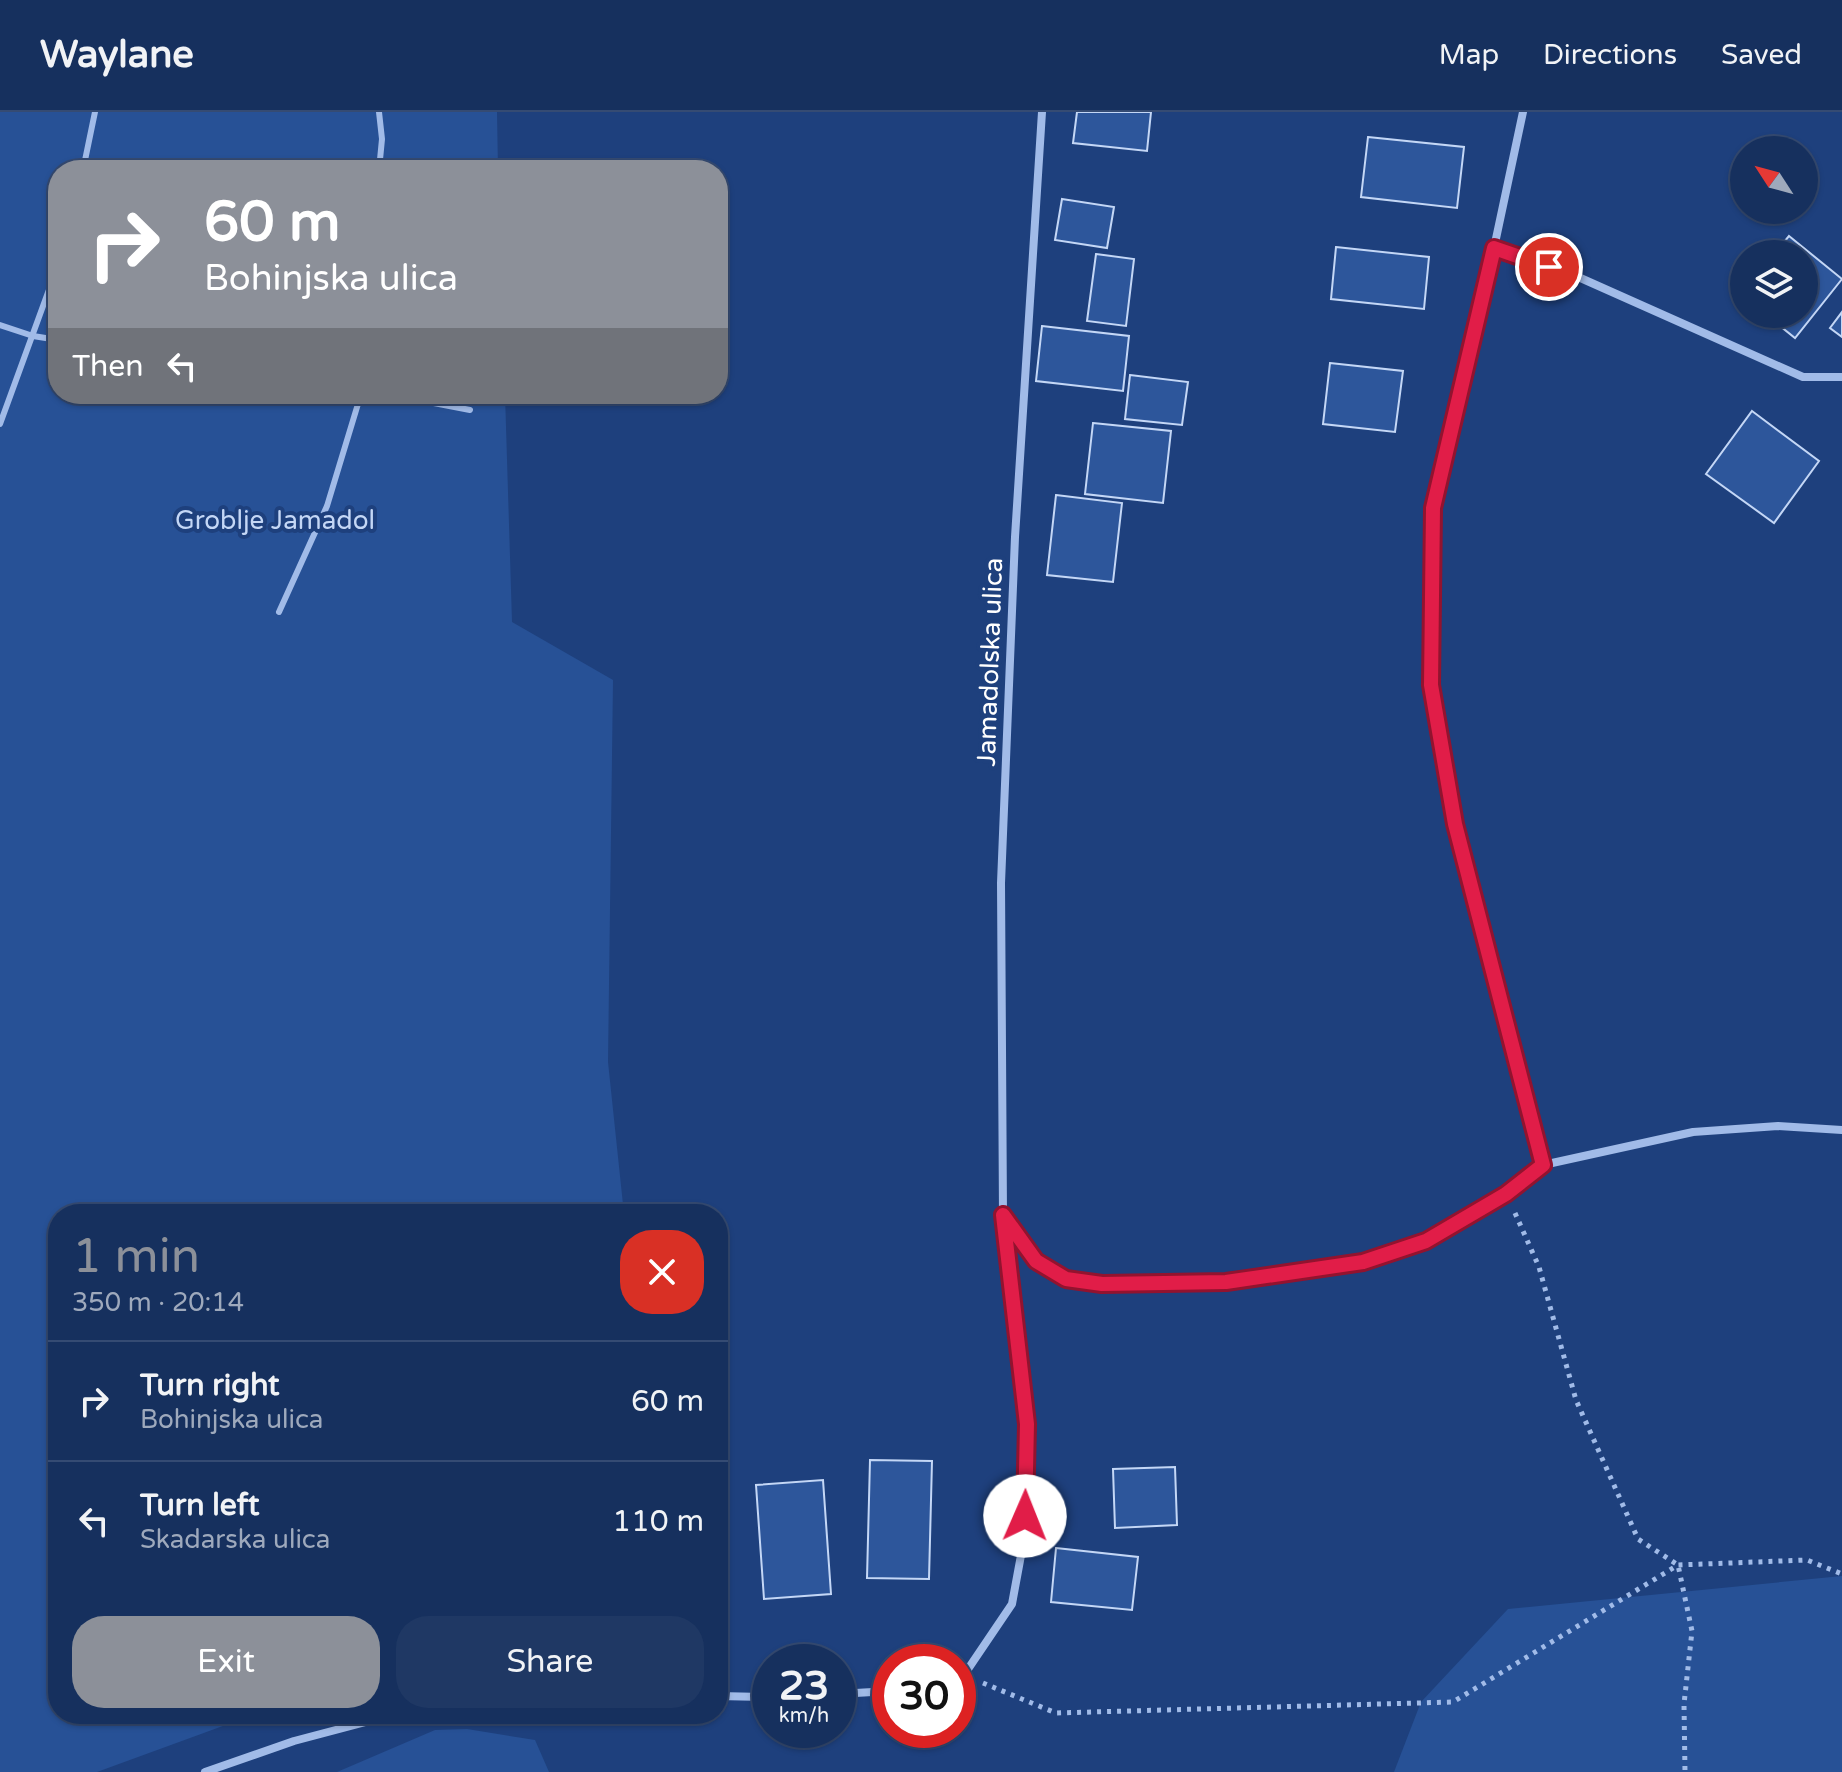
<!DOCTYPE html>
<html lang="en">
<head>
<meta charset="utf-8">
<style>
  :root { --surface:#16305e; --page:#1f3864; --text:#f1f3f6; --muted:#9ea9bc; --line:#354b73; --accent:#8c9099 }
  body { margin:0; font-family:"Varela Round",sans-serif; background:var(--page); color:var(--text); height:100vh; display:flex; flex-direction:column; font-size:30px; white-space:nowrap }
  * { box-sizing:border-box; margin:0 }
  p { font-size:26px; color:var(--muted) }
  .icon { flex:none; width:44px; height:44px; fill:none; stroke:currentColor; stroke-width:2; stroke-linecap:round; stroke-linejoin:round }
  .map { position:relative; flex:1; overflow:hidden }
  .side { position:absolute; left:48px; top:1092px; width:680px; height:520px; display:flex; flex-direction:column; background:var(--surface); border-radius:32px; box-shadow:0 2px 6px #0004,0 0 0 2px var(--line) }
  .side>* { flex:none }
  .hud { position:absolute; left:48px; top:48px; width:680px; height:244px; border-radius:32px; box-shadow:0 2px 6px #0004,0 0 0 2px var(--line); background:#8c9099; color:#fff; overflow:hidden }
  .needle { width:52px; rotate:306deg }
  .tools { position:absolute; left:1730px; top:24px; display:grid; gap:16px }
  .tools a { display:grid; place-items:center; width:88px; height:88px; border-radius:50%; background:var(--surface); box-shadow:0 2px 6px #0004,0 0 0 2px var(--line); font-size:40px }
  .speed { position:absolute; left:752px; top:1532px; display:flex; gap:16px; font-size:40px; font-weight:700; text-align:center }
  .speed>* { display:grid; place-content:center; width:104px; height:104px; border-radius:50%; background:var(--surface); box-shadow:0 2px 6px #0004,0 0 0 2px var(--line); line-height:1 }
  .speed small { font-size:20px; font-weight:400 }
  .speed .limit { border:12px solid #d22; background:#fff; color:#111 }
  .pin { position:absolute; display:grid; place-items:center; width:68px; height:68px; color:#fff; margin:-34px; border:4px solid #fff; border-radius:50%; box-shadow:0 2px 8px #0007 }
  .me { position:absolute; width:88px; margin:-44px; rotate:1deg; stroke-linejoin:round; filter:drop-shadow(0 0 6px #0008) }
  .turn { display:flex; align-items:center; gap:28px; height:168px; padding:0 24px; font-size:36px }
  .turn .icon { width:104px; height:104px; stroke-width:2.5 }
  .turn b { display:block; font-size:56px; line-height:68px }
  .then { display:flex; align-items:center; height:76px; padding:0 24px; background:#0003; gap:16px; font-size:30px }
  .round { display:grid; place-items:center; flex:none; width:84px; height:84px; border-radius:32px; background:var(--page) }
  .overview { display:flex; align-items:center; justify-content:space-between; height:136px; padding:0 24px }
  h1 { font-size:48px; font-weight:600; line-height:60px; color:var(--accent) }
  .button { display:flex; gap:16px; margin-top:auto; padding:16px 24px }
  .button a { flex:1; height:92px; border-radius:32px; background:var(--accent); color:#fff; font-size:32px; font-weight:600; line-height:92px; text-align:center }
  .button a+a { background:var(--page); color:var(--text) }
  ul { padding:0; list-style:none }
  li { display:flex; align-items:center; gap:24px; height:120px; padding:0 24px; border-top:2px solid var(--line) }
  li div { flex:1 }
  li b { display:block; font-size:30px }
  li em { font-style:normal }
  header { display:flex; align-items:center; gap:48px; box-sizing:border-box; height:112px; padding:0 40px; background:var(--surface); border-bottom:2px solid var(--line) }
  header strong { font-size:38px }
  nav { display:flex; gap:44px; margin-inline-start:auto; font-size:28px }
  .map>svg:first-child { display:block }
</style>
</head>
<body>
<header>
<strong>Waylane</strong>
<nav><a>Map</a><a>Directions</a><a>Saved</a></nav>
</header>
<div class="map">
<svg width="1842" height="1660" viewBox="0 0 1842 1660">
  <rect width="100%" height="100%" fill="#1e407d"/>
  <g fill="#275196">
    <path d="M0,0H497L498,58H58V282H505L512,510L613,568L608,950L624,1102H58V1602H240L242,1607L97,1660H0Z"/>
    <path d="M1842,1464V1660H1394L1421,1590L1508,1497Z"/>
    <path d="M467,1617L535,1628L549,1660H337L435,1618Z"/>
  </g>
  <g fill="#2d569b" stroke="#c4d7f6" stroke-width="2">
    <path d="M1077,0H1151L1147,39L1073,31Z"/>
    <path d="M1368,25L1464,35L1457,96L1361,85Z"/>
    <path d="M1062,87L1114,95L1107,136L1055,128Z"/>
    <path d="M1789,124L1842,167L1795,226L1765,202H1804V142H1774Z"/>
    <path d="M1336,135L1429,145L1424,197L1331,187Z"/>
    <path d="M1096,142L1134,147L1126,214L1087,209Z"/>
    <path d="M1842,200V225L1830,216Z"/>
    <path d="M1042,214L1129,224L1123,279L1036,269Z"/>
    <path d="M1330,251L1403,259L1395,320L1323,312Z"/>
    <path d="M1130,263L1188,270L1182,313L1125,307Z"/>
    <path d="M1752,299L1819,349L1774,411L1706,362Z"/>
    <path d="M1093,311L1171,319L1163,391L1085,382Z"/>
    <path d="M1056,383L1122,391L1113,470L1047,463Z"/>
    <path d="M870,1348L932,1349L929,1467L867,1466Z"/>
    <path d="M1175,1355L1177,1413L1115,1416L1113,1357Z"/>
    <path d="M823,1368L831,1482L764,1487L756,1373Z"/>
    <path d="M1056,1436L1138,1445L1132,1498L1051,1490Z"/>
  </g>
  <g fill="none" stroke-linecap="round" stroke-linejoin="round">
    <g stroke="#a1bbe8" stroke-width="5" stroke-dasharray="4 6" stroke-linecap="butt">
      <path d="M1515,1101L1539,1155L1576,1288L1638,1427L1678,1453L1692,1519L1684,1592L1685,1660"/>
      <path d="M983,1571L1056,1601L1453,1590L1678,1453L1807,1448L1842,1462"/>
    </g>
    <g stroke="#a1bbe8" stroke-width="6">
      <path d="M379,0L382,27L379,58"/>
      <path d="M83,58L95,0"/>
      <path d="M0,213L33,224L58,228"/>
      <path d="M387,282L470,298"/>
      <path d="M0,312L58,153"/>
      <path d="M279,500L327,394L361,282"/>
    </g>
    <g stroke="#a1bbe8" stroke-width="8">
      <path d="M1523,0L1494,136L1433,396L1431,573L1455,712L1543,1053"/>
      <path d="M1494,136L1576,164L1803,265H1842"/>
      <path d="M1004,1104L1036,1149L1066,1167L1102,1172L1226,1170L1363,1150L1426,1129L1506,1082L1543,1053L1693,1020L1778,1014L1842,1018"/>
      <path d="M958,1565L964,1563L1012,1492L1024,1427L1027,1312L1003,1103L1001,771L1015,425L1042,0"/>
      <path d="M838,1582L890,1579"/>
      <path d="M718,1584L770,1585"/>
      <path d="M205,1660L294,1629L396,1602"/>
    </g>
  </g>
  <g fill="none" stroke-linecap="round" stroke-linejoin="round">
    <defs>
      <path id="route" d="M1025,1404L1027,1312L1003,1103L1036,1149L1066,1167L1102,1172L1226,1170L1363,1150L1426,1129L1506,1082L1543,1053L1455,712L1431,573L1433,396L1494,136L1549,155"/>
    </defs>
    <use href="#route" stroke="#92132f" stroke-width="20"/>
    <use href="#route" stroke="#e11d48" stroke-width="14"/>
  </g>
  <g text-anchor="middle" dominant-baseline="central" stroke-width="8" stroke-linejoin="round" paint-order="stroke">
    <g font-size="26" fill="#c4d7f6" stroke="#1e407d">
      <text x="275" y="408">Groblje Jamadol</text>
    </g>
    <g font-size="26" fill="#fff" stroke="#1e407d">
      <text transform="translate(990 550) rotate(-88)">Jamadolska ulica</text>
    </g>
  </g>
</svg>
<div class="tools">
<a><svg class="needle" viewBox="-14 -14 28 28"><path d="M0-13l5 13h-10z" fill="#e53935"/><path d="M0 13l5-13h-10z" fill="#9ea9bc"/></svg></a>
<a><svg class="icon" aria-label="layers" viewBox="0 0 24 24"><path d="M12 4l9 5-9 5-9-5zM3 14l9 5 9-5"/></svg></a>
</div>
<div class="speed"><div>23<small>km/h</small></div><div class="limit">30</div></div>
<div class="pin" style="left:1549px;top:155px;background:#d93025"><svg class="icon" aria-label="arrive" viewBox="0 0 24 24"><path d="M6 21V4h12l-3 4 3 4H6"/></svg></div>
<svg class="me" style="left:1025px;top:1404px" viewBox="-20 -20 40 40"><circle r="19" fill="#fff"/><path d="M0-13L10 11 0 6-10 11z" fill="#e11d48"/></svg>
<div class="hud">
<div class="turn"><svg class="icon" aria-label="right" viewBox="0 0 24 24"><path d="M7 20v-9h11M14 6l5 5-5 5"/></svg><div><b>60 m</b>Bohinjska ulica</div></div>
<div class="then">Then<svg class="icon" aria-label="left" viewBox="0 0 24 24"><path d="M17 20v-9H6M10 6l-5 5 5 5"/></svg></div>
</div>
<section class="side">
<div class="overview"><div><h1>1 min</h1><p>350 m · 20:14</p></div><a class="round" style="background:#d93025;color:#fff"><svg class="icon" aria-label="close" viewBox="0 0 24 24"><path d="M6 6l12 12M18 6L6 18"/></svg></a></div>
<ul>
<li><svg class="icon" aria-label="right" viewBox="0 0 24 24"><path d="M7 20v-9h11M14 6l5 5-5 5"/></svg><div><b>Turn right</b><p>Bohinjska ulica</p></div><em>60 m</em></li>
<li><svg class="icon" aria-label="left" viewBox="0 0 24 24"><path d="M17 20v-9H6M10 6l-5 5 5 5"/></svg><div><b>Turn left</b><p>Skadarska ulica</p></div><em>110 m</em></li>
</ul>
<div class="button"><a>Exit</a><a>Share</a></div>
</section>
</div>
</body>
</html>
